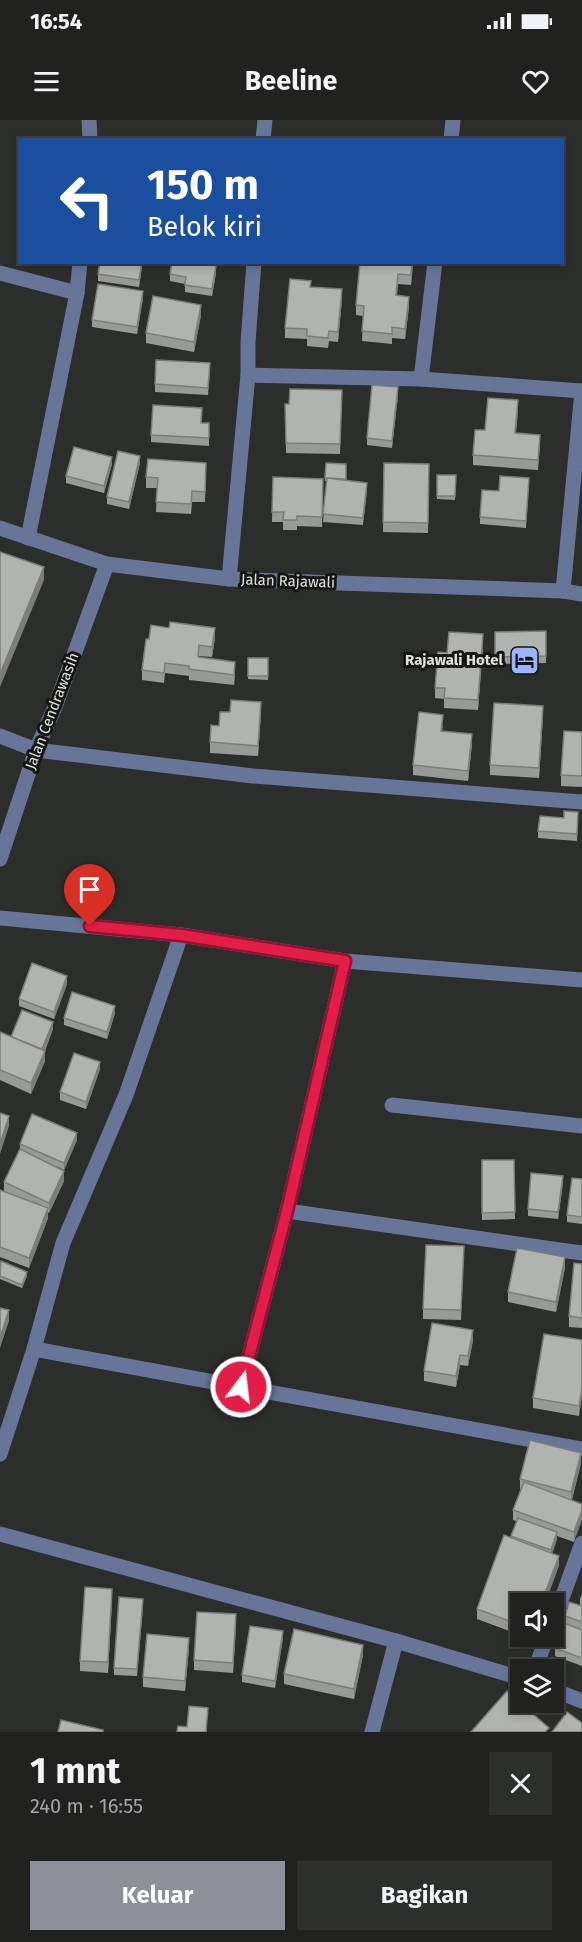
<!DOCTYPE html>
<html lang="id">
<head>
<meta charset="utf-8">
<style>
  :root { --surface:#212220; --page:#2d2f2d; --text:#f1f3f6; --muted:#a2a4a5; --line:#3e3f3e; --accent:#8c9099 }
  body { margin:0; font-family:"Fira Sans",sans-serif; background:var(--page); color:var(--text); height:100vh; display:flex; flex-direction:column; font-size:22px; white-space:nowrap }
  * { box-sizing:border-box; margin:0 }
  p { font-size:20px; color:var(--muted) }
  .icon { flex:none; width:33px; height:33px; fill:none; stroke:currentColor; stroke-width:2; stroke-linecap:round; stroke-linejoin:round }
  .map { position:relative; height:1612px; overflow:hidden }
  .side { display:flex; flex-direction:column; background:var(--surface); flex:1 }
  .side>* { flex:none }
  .guide { position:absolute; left:18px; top:18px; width:546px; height:126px; border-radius:0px; box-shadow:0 3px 9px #0003,0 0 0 2px var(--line); background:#1a4fa0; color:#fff; overflow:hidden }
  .buttons { position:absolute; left:510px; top:1473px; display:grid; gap:12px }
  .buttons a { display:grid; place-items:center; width:54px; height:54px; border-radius:0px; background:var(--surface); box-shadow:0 3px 9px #0003,0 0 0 2px var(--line); font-size:30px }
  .pin { position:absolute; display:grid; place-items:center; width:51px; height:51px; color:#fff; margin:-62px -26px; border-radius:50% 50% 50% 0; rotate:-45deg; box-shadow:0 0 6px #0007 }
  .pin .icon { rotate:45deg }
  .me { position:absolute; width:66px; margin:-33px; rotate:15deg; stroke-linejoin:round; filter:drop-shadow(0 0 4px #0008) }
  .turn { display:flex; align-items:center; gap:21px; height:126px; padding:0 30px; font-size:27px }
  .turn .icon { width:78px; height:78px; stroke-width:2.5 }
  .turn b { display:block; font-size:42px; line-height:51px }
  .round { display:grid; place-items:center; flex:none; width:63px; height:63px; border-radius:0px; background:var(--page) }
  .head { display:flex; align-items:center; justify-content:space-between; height:102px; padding:0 30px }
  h1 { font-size:36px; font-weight:700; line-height:45px }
  .cta { display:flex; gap:12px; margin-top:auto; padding:12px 30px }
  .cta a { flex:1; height:69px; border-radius:0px; background:var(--accent); color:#fff; font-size:24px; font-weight:700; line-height:69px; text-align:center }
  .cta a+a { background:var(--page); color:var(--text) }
  .status { display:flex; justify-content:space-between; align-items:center; height:42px; padding:0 30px; background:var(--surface); direction:ltr }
  .status svg { height:16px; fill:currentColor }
  header { display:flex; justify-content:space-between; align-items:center; height:78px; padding:0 30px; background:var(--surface); font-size:27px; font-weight:700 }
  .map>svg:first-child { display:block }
</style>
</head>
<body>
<div class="status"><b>16:54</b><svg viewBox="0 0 49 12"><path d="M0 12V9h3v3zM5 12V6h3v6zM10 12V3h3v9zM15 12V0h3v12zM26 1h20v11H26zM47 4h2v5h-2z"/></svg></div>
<header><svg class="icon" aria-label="menu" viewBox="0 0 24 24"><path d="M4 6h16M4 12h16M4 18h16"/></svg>Beeline<svg class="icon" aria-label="heart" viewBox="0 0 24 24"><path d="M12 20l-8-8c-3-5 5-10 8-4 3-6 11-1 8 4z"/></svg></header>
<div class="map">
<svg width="582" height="1612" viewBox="0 0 582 1612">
  <rect width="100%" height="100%" fill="#2c2e2b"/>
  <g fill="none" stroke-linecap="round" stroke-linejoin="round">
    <g stroke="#677599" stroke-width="15">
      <path d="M89,0L90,20"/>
      <path d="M263,20L265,0"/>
      <path d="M451,20L453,0"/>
      <path d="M0,153L77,173"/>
      <path d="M248,255L421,259L435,142"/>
      <path d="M421,259L582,271"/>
      <path d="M0,408L107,444L229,459L563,471L582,474"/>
      <path d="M28,418L77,173L80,142"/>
      <path d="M229,459L248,255V222L254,142"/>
      <path d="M563,471L582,271"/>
      <path d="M0,616L36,630L253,656L582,682"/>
      <path d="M0,739L36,630L55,587L107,444"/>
      <path d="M0,798L181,815L345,841L582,860"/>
      <path d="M345,841L287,1091L582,1133"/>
      <path d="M392,985L582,1006"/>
      <path d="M287,1091L241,1267L582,1329"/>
      <path d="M34,1229L241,1267"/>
      <path d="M0,1334L34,1229L63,1123L126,975L181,815"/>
      <path d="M0,1414L396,1521L520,1558"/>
      <path d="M554,1500L582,1423"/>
      <path d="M535,1550L547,1516"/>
      <path d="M554,1570L582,1581"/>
      <path d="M372,1612L396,1521"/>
    </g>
  </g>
  <g fill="#989a97">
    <path d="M413,142L411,165L398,164L397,175L409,187L405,219L392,218V224L362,221L363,196L356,195V185Z"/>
    <path d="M142,147L139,167L98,161V154Z"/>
    <path d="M216,153L212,176L185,172V164L170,161V154Z"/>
    <path d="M311,167L342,179L338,222L329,221L328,228L307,226V219L285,218V208Z"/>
    <path d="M143,178L137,214L92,207V200Z"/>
    <path d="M201,195L194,232L146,223V213Z"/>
    <path d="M210,250L208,275L155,272V264Z"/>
    <path d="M342,270L340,334L286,333L285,284H289Z"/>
    <path d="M398,275L392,328L367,325V318Z"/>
    <path d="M518,290L516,313L540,325L538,350L473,345V335L485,310Z"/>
    <path d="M202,303H209V326L151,322V315Z"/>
    <path d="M140,343L129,389L107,384V377Z"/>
    <path d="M326,343L346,344V360L367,370L363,405L323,402L327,361H325Z"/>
    <path d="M384,343L429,344L428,413L383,412Z"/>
    <path d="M112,344L104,373L66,363V356Z"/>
    <path d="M206,353L205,382H192L191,394L156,392L157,368H146V357Z"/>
    <path d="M437,355H456L455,380L437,379Z"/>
    <path d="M273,357L323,359L322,407L297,406V410H283V402H272Z"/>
    <path d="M529,365L526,408L480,404V397L499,371Z"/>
    <path d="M546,511V543L495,544V512Z"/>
    <path d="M215,518L212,537L199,536V538L235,553L234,565L189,560V556L165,553L164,563L142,560V550Z"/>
    <path d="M483,525L478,590L444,588V579L435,578V568L447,533Z"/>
    <path d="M248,538H268V560L248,559Z"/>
    <path d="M230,592H261L258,636L210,633V622L219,606Z"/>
    <path d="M543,596L539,658L490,655V645Z"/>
    <path d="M443,605L442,611L472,624L468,661L413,655V645Z"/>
    <path d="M582,612V667L561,666V655Z"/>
    <path d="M578,692L577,721L538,718V711L564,698Z"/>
    <path d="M67,864L54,899L19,886V879Z"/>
    <path d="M115,893L107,919L64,905V898Z"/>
    <path d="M53,909L45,931V941L31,974L0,960V912L11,917Z"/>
    <path d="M100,949L86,989L60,980V972Z"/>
    <path d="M77,1020L64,1050L56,1046L64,1061L49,1093L48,1092V1098L29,1148L0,1137V1070L4,1072V1062L20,1029V1024Z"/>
    <path d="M482,1040H514L515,1099L482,1100Z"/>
    <path d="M582,1059V1104L567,1102V1095Z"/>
    <path d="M563,1063L558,1099L528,1096V1089Z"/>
    <path d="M464,1126L461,1200L423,1199V1189Z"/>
    <path d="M0,1142L27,1156L22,1168L0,1159Z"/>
    <path d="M582,1144V1208L569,1207V1196Z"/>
    <path d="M565,1148L556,1192L508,1182V1172Z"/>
    <path d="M473,1220L468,1246L460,1245L456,1267L424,1261V1251Z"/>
    <path d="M582,1220L579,1296L533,1288V1278Z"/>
    <path d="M581,1343L572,1380L582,1384L574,1422L557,1416V1419L552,1433L559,1446L520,1484V1515L477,1499V1489L511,1418L516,1401L513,1400V1390L521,1369H520V1359Z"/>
    <path d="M582,1474V1546L555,1536V1528L565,1503V1496L580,1486V1479Z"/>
    <path d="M112,1479L108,1553L80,1551V1541Z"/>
    <path d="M143,1486L137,1556L114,1555V1548Z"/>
    <path d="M236,1505L233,1553L194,1550V1540Z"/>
    <path d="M523,1516H533L532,1520Z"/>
    <path d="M283,1518L275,1568L242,1562V1555Z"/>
    <path d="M189,1528L185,1571L143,1567V1557Z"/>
    <path d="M363,1535L354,1579L284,1564V1554Z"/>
  </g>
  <g fill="#7c7d7b">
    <path d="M142,142V147L139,167V160Z"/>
    <path d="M412,142L413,146L411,165V155Z"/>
    <path d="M216,146V153L212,176V169Z"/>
    <path d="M342,169V179L338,222V212Z"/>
    <path d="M143,171V178L137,214V207Z"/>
    <path d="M409,177V187L405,219V209Z"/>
    <path d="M201,185V195L194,232V222Z"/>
    <path d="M398,267V275L392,328V321Z"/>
    <path d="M140,336V343L129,389V382Z"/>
    <path d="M112,337V344L104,373V366Z"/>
    <path d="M44,447V460L0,567V554Z"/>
    <path d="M215,508V518L212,537V527Z"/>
    <path d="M483,514V525L478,590V580Z"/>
    <path d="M235,542V553L234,565V555Z"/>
    <path d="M261,582V592L258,636V626Z"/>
    <path d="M543,586V596L539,658V648Z"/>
    <path d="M472,614V624L468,661V651Z"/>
    <path d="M67,856V864L54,899V892Z"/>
    <path d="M115,886V893L107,919V912Z"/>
    <path d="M53,902V909L42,936V929Z"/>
    <path d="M45,931V941L31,974V963Z"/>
    <path d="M100,942V949L86,989V982Z"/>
    <path d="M9,996V1006L0,1034V1024Z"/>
    <path d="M77,1013V1020L64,1050V1043Z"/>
    <path d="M64,1051V1061L49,1093V1083Z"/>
    <path d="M563,1056V1063L558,1099V1092Z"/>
    <path d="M48,1088V1098L29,1148V1138Z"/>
    <path d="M565,1137V1148L556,1192V1182Z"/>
    <path d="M27,1152V1156L22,1168V1165Z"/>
    <path d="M9,1190V1201L0,1228V1218Z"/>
    <path d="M473,1210V1220L468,1246V1236Z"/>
    <path d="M460,1235V1245L456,1267V1256Z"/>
    <path d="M582,1268V1278L579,1296V1286Z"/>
    <path d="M581,1333V1343L571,1382V1372Z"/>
    <path d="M582,1390V1400L574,1422V1412Z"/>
    <path d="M557,1412V1419L551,1438V1430Z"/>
    <path d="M559,1436V1446L545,1484H541Z"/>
    <path d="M112,1469V1479L108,1553V1542Z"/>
    <path d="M236,1494V1505L233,1553V1543Z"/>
    <path d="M283,1511V1518L275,1568V1561Z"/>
    <path d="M189,1518V1528L185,1571V1561Z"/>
    <path d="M363,1525V1535L354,1579V1569Z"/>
  </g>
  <g fill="#b1b3b0" stroke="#7c7d7b" stroke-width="1.5">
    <path d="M100,142H142L139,160L98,154Z"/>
    <path d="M172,142H196L216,146L212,169L185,165L186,157L170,154Z"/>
    <path d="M360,142H412L411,155L398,154L396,175L409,177L405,209L392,207V214L362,211L364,186L356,185Z"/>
    <path d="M290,159L311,161L310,167L342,169L338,212L329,211L328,218L307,216V209L285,208Z"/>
    <path d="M98,164L143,171L137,207L92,200Z"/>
    <path d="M153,176L201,185L194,222L146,213Z"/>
    <path d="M156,240L210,243L208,268L155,264Z"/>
    <path d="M372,265L398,267L392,321L367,318Z"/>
    <path d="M290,269L342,270L340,324L286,323L285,284H289Z"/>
    <path d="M488,278L518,280L515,313L540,315L538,340L473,335L475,310H485Z"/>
    <path d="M153,285L202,288L201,303H209V318L151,315Z"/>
    <path d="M74,327L112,337L104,366L66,356Z"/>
    <path d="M118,331L140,336L129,382L107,377Z"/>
    <path d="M148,339L206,343L205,372L192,371L191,384L156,382L158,358L146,357Z"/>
    <path d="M326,343L346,344V359L325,358Z"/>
    <path d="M384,343L429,344L428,403L383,402Z"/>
    <path d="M437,355H456L455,376H437Z"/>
    <path d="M500,356L529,358L526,401L480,397L482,370L499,371Z"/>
    <path d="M273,357L323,359L322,397L297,396V400H283L284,392H272Z"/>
    <path d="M327,358L367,363L363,398L323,394Z"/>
    <path d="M0,432L44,447L0,554Z"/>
    <path d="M170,502L215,508L212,527L199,525L198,537L235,542L234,555L189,549V546L165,543L164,553L142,550L146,519H149L151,505L169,508Z"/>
    <path d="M546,511V536L495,537V512Z"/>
    <path d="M449,512L483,514L478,580L444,578L445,568H435L438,532L447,533Z"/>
    <rect x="248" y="538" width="20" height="18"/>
    <path d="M231,580L261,582L258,626L210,622L211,605L219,606L220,592H230Z"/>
    <path d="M494,583L543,586L539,648L490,645Z"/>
    <path d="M419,592L443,595L441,611L472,614L468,651L413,645Z"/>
    <path d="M564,611L582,612V656L561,655Z"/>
    <path d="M564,691L578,692L577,714L538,711L540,696L564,698Z"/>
    <path d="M32,843L67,856L54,892L19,879Z"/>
    <path d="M72,872L115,886L107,912L64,898Z"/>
    <path d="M22,890L53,902L42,929L11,917Z"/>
    <path d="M0,912L45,931L31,963L0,950Z"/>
    <path d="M74,933L100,942L86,982L60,972Z"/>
    <path d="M0,993L9,996L0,1024Z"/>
    <path d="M32,994L77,1013L64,1043L20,1024Z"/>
    <path d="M20,1029L64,1051L49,1083L4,1062Z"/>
    <path d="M482,1040H514L515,1092L482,1093Z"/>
    <path d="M531,1053L563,1056L558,1092L528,1089Z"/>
    <path d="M572,1058L582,1059V1097L567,1095Z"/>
    <path d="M0,1070L48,1088L29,1138L0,1127Z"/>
    <path d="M426,1125L464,1126L461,1190L423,1189Z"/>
    <path d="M517,1128L565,1137L556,1182L508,1172Z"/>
    <path d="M1,1141L27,1152L22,1165L0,1156Z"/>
    <path d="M574,1143L582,1144V1198L569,1196Z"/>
    <path d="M0,1188L9,1190L0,1218Z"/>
    <path d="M432,1203L473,1210L468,1236L460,1235L456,1256L424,1251Z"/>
    <path d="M544,1214L582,1220V1268L579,1286L533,1278Z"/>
    <path d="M530,1320L581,1333L571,1372L520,1359Z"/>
    <path d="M524,1362L582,1384V1390L574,1412L513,1390Z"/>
    <path d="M518,1398L557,1412L551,1430L511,1416Z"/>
    <path d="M504,1415L559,1436L541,1484H520V1505L477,1489Z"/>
    <path d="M85,1467L112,1469L108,1542L80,1541Z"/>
    <path d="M119,1477L143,1479L137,1549L114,1548Z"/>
    <path d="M569,1482L582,1486V1502L565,1496Z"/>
    <path d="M197,1492L236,1494L233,1543L194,1540Z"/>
    <path d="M564,1503L582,1510V1538L555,1528Z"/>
    <path d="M250,1506L283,1511L275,1561L242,1555Z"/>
    <path d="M294,1509L363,1525L354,1569L284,1554Z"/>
    <path d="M147,1514L189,1518L185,1561L143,1557Z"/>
    <path d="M507,1571L549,1608L545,1612H471Z"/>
    <path d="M189,1586L208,1588L206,1612H177L178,1606L187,1607Z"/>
    <path d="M567,1592L582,1603V1612H552Z"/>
    <path d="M61,1600L103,1610V1612H58Z"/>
  </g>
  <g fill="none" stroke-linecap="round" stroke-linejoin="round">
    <defs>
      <path id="route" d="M90,806L181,815L345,841L287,1091L241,1267"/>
    </defs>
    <use href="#route" stroke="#92132f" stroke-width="15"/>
    <use href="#route" stroke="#e11d48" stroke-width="10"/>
  </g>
  <defs>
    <symbol id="hotel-square" viewBox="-11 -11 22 22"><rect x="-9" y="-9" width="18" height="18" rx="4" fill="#9ab5fd" stroke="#151614"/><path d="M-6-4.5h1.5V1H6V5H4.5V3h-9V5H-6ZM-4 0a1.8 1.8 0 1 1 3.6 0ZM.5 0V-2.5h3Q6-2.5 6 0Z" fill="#111"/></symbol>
  </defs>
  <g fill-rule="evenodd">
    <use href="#hotel-square" x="508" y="524" width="33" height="33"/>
  </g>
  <g text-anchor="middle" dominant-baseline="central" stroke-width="6" stroke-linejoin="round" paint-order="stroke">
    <g font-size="15" fill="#e0e1df" stroke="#151614">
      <text transform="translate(288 461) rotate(2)">Jalan Rajawali</text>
      <text transform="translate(52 591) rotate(-69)">Jalan Cendrawasih</text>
    </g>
    <g font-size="15" font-weight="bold" fill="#e0e1df" stroke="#151614" text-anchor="end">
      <text x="503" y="540">Rajawali Hotel</text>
    </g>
  </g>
</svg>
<div class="buttons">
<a><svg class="icon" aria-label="sound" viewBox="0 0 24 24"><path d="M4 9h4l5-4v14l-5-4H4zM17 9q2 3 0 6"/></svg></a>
<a><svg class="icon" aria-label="layers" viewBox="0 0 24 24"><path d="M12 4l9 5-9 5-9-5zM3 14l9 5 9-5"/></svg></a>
</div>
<div class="pin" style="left:90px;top:806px;background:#d93025"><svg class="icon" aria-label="arrive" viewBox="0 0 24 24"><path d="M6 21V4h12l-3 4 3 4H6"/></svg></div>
<svg class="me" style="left:241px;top:1267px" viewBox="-20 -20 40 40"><circle r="17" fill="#e11d48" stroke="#fff" stroke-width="3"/><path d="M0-11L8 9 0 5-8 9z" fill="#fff"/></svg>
<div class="guide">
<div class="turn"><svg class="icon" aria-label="left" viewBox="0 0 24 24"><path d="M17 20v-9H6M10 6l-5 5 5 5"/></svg><div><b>150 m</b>Belok kiri</div></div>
</div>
</div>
<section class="side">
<div class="head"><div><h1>1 mnt</h1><p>240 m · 16:55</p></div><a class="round"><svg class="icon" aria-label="close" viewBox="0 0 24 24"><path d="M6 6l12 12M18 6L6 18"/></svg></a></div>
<div class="cta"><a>Keluar</a><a>Bagikan</a></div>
</section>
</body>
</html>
